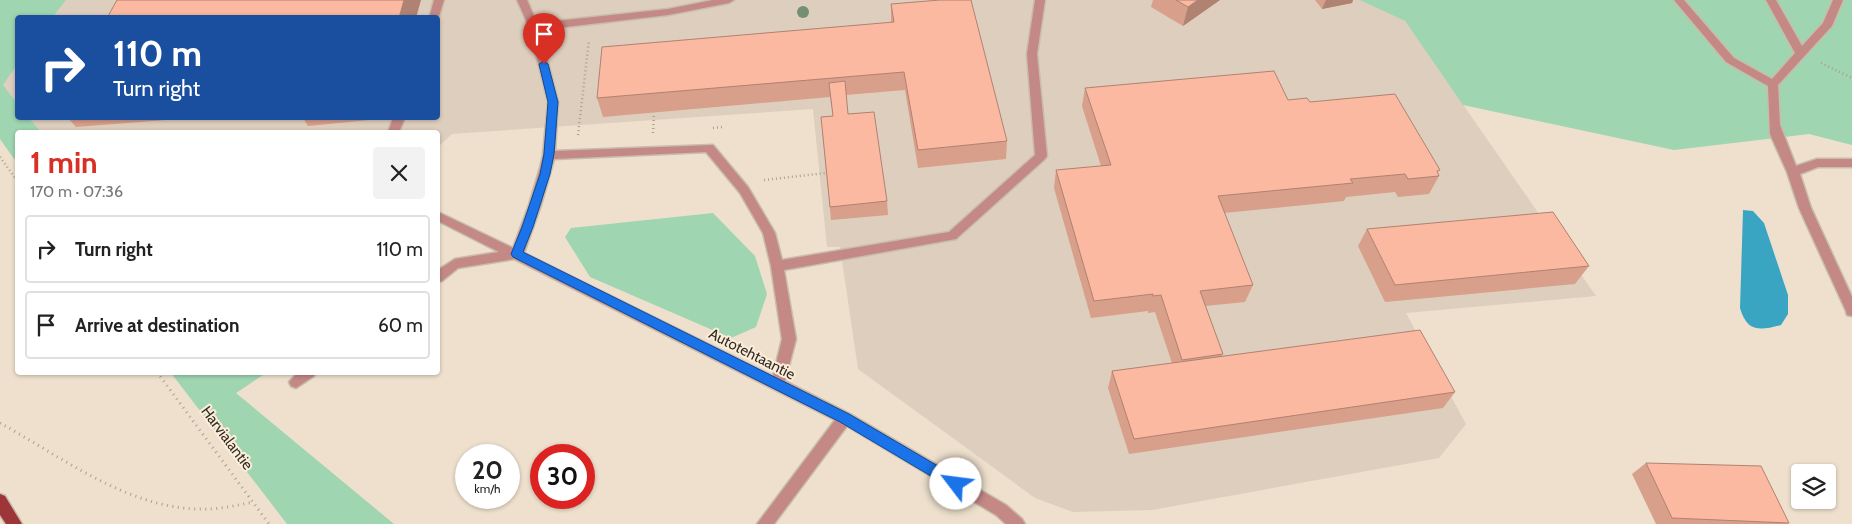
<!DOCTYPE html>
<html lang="en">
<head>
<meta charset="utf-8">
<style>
  :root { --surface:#fff; --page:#f2f2f2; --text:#222; --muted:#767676; --line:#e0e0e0; --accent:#d93025 }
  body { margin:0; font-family:Cabin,sans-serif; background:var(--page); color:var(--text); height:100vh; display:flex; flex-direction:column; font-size:19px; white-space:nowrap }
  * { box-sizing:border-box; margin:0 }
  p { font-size:16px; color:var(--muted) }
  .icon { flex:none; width:28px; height:28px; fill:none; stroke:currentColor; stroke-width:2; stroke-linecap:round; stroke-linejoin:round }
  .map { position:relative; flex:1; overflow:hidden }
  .details { position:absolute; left:15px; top:130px; width:425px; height:245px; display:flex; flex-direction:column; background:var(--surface); border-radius:5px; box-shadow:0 1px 4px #0004 }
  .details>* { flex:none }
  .top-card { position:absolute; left:15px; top:15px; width:425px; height:105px; border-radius:5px; box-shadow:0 1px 4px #0004; background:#1a4fa0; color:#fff; overflow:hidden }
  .buttons { position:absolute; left:1791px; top:464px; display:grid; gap:10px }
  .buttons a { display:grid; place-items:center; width:45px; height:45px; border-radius:5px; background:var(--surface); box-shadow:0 1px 4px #0004; font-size:25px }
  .speed { position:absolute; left:455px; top:444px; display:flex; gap:10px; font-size:25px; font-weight:700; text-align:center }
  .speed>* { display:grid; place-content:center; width:65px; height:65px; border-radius:50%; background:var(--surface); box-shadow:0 1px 4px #0004; line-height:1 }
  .speed small { font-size:12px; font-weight:400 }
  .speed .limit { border:8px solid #d22; background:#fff; color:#111 }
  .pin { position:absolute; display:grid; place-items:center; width:42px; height:42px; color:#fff; margin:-51px -21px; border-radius:50% 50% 50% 0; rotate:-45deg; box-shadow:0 0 5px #0007 }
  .pin .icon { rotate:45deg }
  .me { position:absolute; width:55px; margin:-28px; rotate:300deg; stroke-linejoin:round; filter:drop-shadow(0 0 4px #0008) }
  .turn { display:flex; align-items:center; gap:18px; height:105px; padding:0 15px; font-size:22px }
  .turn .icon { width:65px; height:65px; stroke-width:2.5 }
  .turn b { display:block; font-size:35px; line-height:42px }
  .round { display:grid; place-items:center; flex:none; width:52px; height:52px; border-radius:5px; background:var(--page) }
  .summary { display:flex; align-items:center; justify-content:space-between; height:85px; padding:0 15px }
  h1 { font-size:30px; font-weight:700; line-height:38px; color:var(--accent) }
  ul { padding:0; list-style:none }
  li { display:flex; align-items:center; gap:15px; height:68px; margin:0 10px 8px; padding:0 5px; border:2px solid var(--line); border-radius:5px }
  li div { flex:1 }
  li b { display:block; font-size:19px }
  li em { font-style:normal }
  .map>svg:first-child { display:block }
</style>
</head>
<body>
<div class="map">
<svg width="1852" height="524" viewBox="0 0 1852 524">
  <rect width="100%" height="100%" fill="#eee0cd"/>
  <g fill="#decebd">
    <path d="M66,0H1366L1405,21L1596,296L1406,313L1466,424L1439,458L1152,510L1073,512L1035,498L858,369L840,247H827L813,109L452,134L438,147V132H41L29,118H438V18L53,17Z"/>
    <path d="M17,65V103L3,85Z"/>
  </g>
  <g fill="#9fd5b1">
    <path d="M0,0H66L53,17L18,18L17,65L3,85L17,103L18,118H29L41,132H18L17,163L0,139Z"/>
    <path d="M1360,0H1852V145L1809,134L1674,150L1463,105L1405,21Z"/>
    <path d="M713,213L755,256L767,294L756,327L731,338L590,277L565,237L571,228Z"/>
    <path d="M171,373H266L236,393L394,524H287Z"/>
  </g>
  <path fill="#3aa5c3" d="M1743,210L1753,211L1764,223L1788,295V314L1781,325C1759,331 1747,332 1740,308Z"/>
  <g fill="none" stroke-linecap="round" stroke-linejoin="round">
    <defs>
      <g id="minor">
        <path d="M434,0H444L438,20V18H429Z"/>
        <path d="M517,0H527L537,23L668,9L713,0H734L729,3L668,15L540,30L558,102L555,151L713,145L748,187L775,233L782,260L949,232L1035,155L1027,54L1035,0H1045L1037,54L1047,156L1045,159L956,239L784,270L796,339L785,381L850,414L1006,505L1022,519L1025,524H1006L996,515L847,426L774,524H757L835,420L514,259L458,268L442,281L438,282V270L455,259L499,252L438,221V212L513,248L529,205L540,168L543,155L548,102L529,27ZM706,152L740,193L763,233L771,266L782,339L773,376L524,253L541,205L554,159Z"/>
        <path d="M1674,0H1684L1734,58L1772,79L1795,53L1766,0H1776L1802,46L1823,23L1833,0H1843L1832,26L1778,85L1780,125L1796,166L1817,159H1852V167H1818L1800,174L1811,208L1852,297V316L1847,315L1846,311L1799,208L1787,172L1770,134L1768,86L1726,62Z"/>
        <path d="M393,118H405L399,132H388Z"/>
        <path d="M298,372H316L314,376L296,388L291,386L289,382Z"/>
      </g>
      <path id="major" d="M0,494L5,496L22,524H6L0,515Z"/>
    </defs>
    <use href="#minor" stroke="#c8bcab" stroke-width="3"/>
    <use href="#major" stroke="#c8bcab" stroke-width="3"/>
    <g stroke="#ab9f91" stroke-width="2.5" stroke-dasharray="1 3" stroke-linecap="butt">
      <path d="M1821,63L1852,78"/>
      <path d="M713,128L723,127"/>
      <path d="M653,133L654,113"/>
      <path d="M578,135L589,40"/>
      <path d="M0,157L18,182"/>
      <path d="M764,180L826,173"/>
    </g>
    <g stroke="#ab9f91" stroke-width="3" stroke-dasharray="1 4.5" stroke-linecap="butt">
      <path d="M157,372L269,524"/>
      <path d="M0,423C60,456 126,507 197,509C216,510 234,506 253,502"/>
    </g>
    <use href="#minor" fill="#c48885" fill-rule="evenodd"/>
    <use href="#major" fill="#9e3538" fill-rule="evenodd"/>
  </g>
  <circle fill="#748f74" cx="803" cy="12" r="6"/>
  <g fill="#d89f8a">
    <path d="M1153,0H1220L1183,26L1151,7Z"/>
    <path d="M1315,0H1353L1352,3L1322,9Z"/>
    <path d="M891,4L1007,141L1006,159L918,168L905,90L846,95L848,114L887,201L888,215L831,220L821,117L833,116L830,97L603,117L597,98L891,22Z"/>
    <path d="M1085,88L1310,102L1438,174L1439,176L1429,194L1398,197L1395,192L1346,197L1344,201L1224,213L1253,285L1245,302L1205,306L1223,354L1222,356L1455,392L1443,408L1129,454L1108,388L1112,371L1172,363L1155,312L1148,313V311L1091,318L1054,188L1056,170L1101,166L1082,106Z"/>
    <path d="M68,118H192L76,127Z"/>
    <path d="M303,118H389L308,126Z"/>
    <path d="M1367,229L1589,266L1575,284L1385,302L1358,246Z"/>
    <path d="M1646,463L1789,523L1787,524H1656L1632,474Z"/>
  </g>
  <g fill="#b08271">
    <path d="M404,0H421L416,18H399Z"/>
    <path d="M1198,0H1220L1183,26L1188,7Z"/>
    <path d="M1326,0H1353L1352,3L1322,9Z"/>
  </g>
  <g fill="#fbb9a1" stroke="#b08271">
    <path d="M117,0H404L399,18H107Z"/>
    <path d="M940,0H971L1007,141L918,150L904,72L597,98L602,47L894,22L891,4Z"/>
    <path d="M1176,0H1198L1188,7Z"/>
    <path d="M1274,71L1288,100L1307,98L1310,102L1395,94L1440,170L1437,171L1439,176L1408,179L1405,174L1350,179L1353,183L1218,196L1253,285L1200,291L1223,354L1182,360L1161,295L1153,296V294L1094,301L1056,170L1111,165L1085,88Z"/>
    <path d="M845,81L848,114L874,112L887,201L830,207L821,117L833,116L829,83Z"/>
    <path d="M1553,212L1589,266L1395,285L1367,229Z"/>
    <path d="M1420,330L1455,392L1134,439L1112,371Z"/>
    <path d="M1646,463L1761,466L1789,523L1672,518Z"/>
  </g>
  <path fill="#1a73e8" stroke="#114b97" d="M544,61L548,64L558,102L554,154L550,174L533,227L523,252L849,414L960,479L962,484L960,488L956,490L951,488L840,422L513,257L511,254L522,227L540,174L544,154L548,102L539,64Z"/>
  <g text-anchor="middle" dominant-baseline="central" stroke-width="4" stroke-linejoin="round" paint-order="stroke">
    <g font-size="15" fill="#312b24" stroke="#fbedda">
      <text transform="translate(752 354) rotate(27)">Autotehtaantie</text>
      <text transform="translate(227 438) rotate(53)">Harvialantie</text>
    </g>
  </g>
</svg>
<div class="buttons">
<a><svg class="icon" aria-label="layers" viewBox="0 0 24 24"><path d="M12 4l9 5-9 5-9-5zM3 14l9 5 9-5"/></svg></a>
</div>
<div class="speed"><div>20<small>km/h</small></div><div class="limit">30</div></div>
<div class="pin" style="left:544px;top:64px;background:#d93025"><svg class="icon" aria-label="arrive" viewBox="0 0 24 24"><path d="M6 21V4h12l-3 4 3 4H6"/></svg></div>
<svg class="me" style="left:956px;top:484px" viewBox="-20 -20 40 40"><circle r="19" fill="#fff"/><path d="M0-13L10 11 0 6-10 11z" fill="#1a73e8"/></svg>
<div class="top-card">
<div class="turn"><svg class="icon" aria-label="right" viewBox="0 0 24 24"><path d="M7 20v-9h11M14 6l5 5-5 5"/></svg><div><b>110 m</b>Turn right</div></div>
</div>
<section class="details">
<div class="summary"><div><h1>1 min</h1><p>170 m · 07:36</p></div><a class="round"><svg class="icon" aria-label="close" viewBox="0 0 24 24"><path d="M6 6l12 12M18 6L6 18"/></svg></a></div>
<ul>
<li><svg class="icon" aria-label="right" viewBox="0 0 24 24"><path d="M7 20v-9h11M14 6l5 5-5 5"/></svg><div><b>Turn right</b></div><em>110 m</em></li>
<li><svg class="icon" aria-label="arrive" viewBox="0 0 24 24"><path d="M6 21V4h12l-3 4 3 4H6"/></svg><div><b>Arrive at destination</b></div><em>60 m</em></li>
</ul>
</section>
</div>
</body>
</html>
